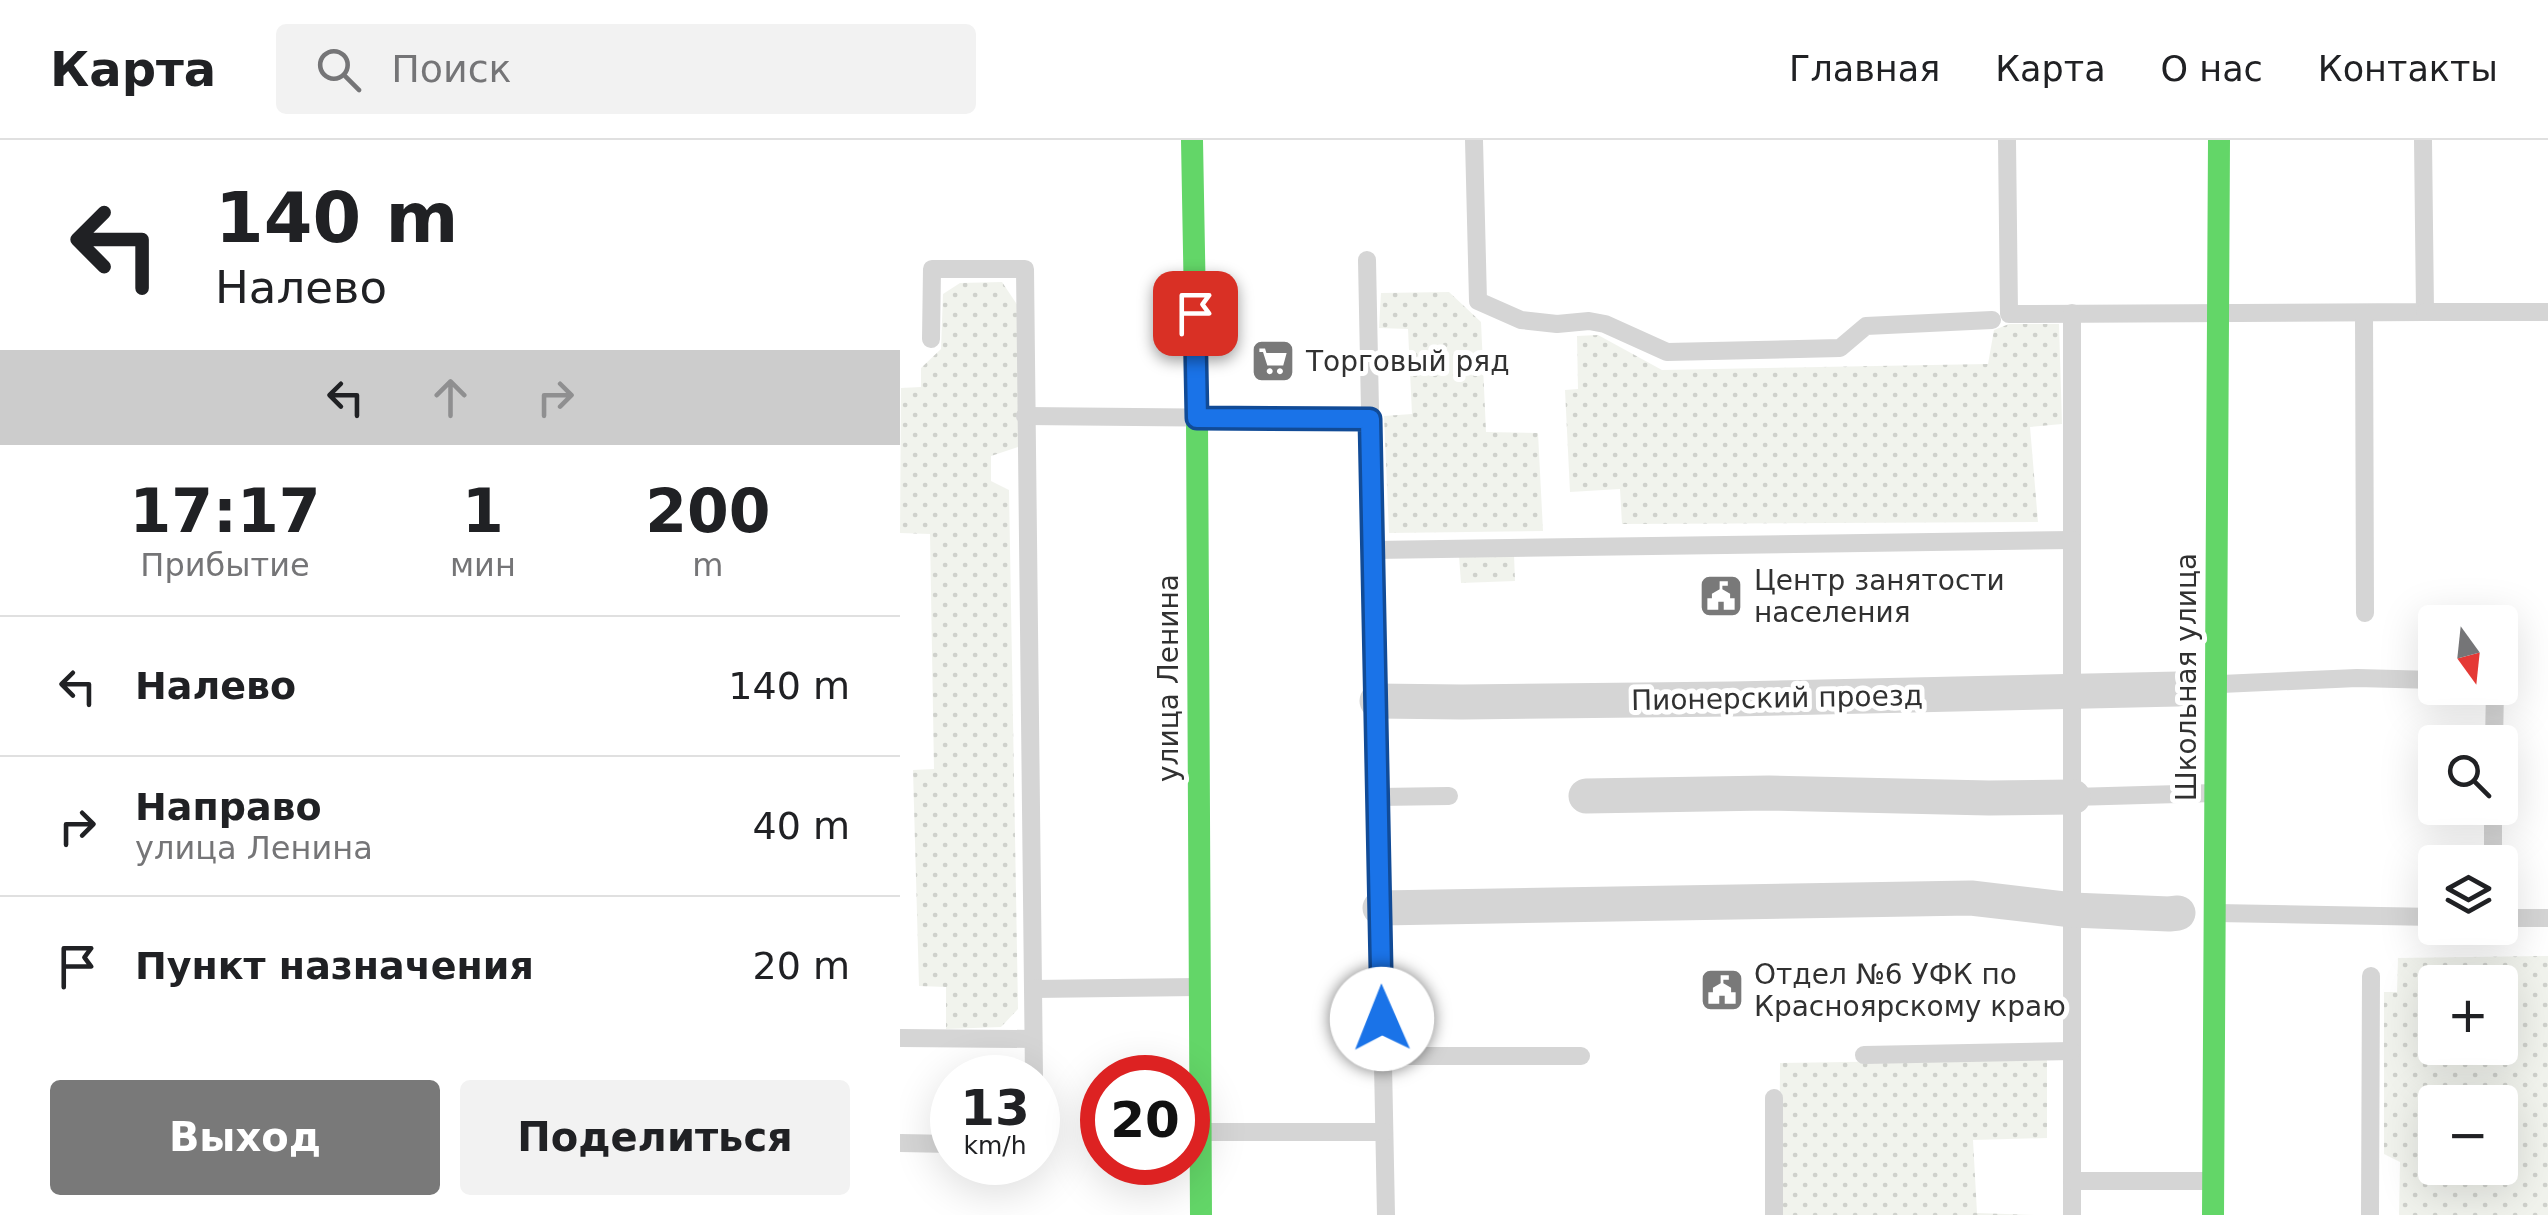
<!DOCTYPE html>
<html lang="ru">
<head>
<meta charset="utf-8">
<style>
  :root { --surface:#fff; --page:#f2f2f2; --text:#202124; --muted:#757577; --line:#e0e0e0; --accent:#797979 }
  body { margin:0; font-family:"DejaVu Sans",sans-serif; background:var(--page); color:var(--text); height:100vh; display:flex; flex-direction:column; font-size:38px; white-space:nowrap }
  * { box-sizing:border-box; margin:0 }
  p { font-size:32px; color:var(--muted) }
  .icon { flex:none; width:55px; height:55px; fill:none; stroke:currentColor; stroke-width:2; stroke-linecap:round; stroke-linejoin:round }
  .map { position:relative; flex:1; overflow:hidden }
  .side { display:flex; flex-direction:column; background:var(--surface); width:900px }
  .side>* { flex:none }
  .banner { background:#fff; color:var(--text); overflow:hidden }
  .needle { width:65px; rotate:165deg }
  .fabs { position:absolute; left:1518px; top:465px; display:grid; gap:20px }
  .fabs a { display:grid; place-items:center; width:100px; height:100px; border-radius:10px; background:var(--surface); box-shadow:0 10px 40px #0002; font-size:50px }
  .speed { position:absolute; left:30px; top:915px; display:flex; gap:20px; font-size:50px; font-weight:700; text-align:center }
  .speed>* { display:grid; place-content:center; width:130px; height:130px; border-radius:50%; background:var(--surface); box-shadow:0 10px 40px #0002; line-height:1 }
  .speed small { font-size:25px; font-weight:400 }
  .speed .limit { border:15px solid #d22; background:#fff; color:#111 }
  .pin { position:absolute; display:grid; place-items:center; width:85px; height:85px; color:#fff; margin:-42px; border-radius:20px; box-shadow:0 5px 15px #0006 }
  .me { position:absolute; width:110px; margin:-55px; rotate:359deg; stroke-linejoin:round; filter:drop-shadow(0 0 8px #0008) }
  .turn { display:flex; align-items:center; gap:35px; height:210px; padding:0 50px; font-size:45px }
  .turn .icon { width:130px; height:130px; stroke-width:2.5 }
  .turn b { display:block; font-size:70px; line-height:85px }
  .lanes { display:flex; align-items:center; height:95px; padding:0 50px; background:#0003; justify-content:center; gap:50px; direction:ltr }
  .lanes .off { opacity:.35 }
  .eta { display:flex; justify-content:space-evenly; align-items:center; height:170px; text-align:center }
  .eta b { font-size:60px; font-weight:600; line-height:70px }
  .primary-button { display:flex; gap:20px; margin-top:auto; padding:20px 50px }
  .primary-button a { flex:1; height:115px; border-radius:10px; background:var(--accent); color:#fff; font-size:40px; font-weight:600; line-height:115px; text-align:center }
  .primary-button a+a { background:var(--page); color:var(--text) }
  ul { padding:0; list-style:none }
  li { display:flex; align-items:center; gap:30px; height:140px; padding:0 50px; border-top:2px solid var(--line) }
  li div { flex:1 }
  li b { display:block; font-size:38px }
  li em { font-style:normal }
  header { display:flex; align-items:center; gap:60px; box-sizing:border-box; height:140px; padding:0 50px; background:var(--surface); border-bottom:2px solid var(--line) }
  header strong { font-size:48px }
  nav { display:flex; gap:55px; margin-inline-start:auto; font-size:35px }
  .search { width:700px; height:90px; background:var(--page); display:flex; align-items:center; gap:25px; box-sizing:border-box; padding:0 35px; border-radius:10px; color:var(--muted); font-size:38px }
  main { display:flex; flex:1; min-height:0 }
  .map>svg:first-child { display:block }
</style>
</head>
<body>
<header>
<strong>Карта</strong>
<div class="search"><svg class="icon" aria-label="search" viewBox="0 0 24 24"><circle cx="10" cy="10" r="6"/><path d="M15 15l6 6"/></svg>Поиск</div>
<nav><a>Главная</a><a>Карта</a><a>О нас</a><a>Контакты</a></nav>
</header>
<main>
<section class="side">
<div class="banner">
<div class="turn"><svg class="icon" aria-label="left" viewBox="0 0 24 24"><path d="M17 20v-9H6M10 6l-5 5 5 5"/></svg><div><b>140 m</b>Налево</div></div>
<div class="lanes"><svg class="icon" aria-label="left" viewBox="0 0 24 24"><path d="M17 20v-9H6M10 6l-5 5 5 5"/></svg><svg class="icon off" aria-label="ahead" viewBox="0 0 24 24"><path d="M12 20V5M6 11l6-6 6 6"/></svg><svg class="icon off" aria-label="right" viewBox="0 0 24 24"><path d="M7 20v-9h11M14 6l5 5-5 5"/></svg></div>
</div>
<div class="eta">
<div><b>17:17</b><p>Прибытие</p></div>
<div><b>1</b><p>мин</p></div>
<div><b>200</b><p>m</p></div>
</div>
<ul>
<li><svg class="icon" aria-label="left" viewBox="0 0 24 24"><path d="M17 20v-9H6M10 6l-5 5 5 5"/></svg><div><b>Налево</b></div><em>140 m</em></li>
<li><svg class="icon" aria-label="right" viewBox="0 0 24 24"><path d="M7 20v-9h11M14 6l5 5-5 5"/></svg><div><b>Направо</b><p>улица Ленина</p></div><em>40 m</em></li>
<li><svg class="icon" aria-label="arrive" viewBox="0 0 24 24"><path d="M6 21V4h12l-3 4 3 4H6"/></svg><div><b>Пункт назначения</b></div><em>20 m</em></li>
</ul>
<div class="primary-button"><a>Выход</a><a>Поделиться</a></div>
</section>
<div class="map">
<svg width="1648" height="1075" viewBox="0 0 1648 1075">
  <defs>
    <pattern id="grass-dots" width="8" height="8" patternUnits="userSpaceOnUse" patternTransform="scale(2.5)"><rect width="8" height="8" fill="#f1f3ed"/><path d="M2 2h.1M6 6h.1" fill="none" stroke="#cfd1cc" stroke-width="1.8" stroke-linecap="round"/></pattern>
  </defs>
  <rect width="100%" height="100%" fill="#fff"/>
  <g fill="url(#grass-dots)" fill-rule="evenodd">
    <path d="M102,142L120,169L118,307L91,316V341L109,350L118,869L101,887L46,889V847L19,846L13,630L34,629L30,394L0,393L1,248L21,247V228L41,209L43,154L60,143Z"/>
    <path d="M549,152L581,182L586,292L638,293L643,391L489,393L484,276L512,274L508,189L479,188L481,153Z"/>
    <path d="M1109,184H1159L1162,284L1130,287L1138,382L722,384L720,349L670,352L665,250L678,249L677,196L698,195L762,230L1088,224L1094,190Z"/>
    <path d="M614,415L615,441L561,443L559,416Z"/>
    <path d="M1648,816V1075H1499L1500,1022L1484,1014V852H1497L1498,818ZM1600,842V908H1535V842ZM1600,962V1028H1535V962Z"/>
    <path d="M1147,919V998L1073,1000L1077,1073L1134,1075H879L880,923Z"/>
  </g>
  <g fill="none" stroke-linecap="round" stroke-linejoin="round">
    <g stroke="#d5d5d5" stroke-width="18">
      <path d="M574,0L578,161L621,180L657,184L689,181L705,184L767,212L940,208L966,186L1092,180"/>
      <path d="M1107,0L1109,174L1525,172L1523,0"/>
      <path d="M467,120L486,1075"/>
      <path d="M1525,172H1648"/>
      <path d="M1172,173V1075"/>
      <path d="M1464,173L1465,473"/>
      <path d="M31,199L32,129H125L134,938"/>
      <path d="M125,276L470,279"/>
      <path d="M474,410L1172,400"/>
      <path d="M1321,544L1457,538L1535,540"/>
      <path d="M1594,602L1595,548"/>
      <path d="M478,657L549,656"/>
      <path d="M1173,657L1314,653"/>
      <path d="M1593,722V668"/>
      <path d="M1316,773L1535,777"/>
      <path d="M1600,778H1648"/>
      <path d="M133,849L298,847"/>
      <path d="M0,898L133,899"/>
      <path d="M964,915L1172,911"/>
      <path d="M482,916H681"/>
      <path d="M874,958V1075"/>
      <path d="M302,992H484"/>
      <path d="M0,1003L52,1004"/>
      <path d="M1172,1041H1312"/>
      <path d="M1470,1075L1471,836"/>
    </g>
    <g stroke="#d5d5d5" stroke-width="35">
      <path d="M477,561L562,562L832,559L1278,549"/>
      <path d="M686,656L869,653L1089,658L1173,657"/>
      <path d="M480,768L1071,758L1172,770L1269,774L1278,773"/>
    </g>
    <g stroke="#63d668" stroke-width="22">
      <path d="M292,0L297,278L301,1075"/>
      <path d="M1313,1075L1319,0"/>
    </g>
  </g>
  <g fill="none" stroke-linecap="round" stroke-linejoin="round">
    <defs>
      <path id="route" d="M295,173L297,278L470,279L482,879"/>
    </defs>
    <use href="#route" stroke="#114b97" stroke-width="25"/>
    <use href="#route" stroke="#1a73e8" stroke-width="18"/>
  </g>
  <defs>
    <symbol id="supermarket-square" viewBox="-11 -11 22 22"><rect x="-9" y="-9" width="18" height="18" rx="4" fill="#797979" stroke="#fff"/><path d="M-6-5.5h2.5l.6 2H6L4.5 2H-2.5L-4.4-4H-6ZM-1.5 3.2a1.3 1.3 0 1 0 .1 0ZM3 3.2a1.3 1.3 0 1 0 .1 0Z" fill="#fff"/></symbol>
    <symbol id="civic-square" viewBox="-11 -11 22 22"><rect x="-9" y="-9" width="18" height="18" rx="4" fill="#797979" stroke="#fff"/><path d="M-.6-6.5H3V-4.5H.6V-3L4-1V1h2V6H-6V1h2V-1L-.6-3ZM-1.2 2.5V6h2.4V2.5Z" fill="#fff"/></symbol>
  </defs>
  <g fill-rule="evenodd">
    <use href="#supermarket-square" x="348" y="196" width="50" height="50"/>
    <use href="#civic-square" x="796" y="431" width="50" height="50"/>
    <use href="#civic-square" x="797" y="825" width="50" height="50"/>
  </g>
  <g text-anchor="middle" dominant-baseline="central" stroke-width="10" stroke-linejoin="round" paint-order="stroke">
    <g font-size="28" fill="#313131" stroke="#fff" text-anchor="start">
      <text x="406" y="221">Торговый ряд</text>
      <text x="854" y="440">Центр занятости<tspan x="854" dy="32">населения</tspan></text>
      <text x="854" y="834">Отдел №6 УФК по<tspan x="854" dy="32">Красноярскому краю</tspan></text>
    </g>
    <g font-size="28" fill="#313131" stroke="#fff">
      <text transform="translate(1286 537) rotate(-90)">Школьная улица</text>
      <text transform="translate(268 538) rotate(-90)">улица Ленина</text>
      <text transform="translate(877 558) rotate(-1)">Пионерский проезд</text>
    </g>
  </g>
</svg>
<div class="fabs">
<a><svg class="needle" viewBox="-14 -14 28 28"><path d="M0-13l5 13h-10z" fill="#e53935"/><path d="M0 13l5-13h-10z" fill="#757577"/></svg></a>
<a><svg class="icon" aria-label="search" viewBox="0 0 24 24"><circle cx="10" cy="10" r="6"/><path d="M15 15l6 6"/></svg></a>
<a><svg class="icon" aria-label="layers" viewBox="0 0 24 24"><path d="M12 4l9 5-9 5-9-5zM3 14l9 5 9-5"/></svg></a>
<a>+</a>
<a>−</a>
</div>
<div class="speed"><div>13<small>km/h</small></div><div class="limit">20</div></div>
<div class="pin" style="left:295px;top:173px;background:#d93025"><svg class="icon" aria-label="arrive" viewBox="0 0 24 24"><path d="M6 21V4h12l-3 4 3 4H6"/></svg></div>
<svg class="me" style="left:482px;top:879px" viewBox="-20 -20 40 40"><circle r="19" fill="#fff"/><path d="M0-13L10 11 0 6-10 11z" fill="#1a73e8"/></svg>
</div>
</main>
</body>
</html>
